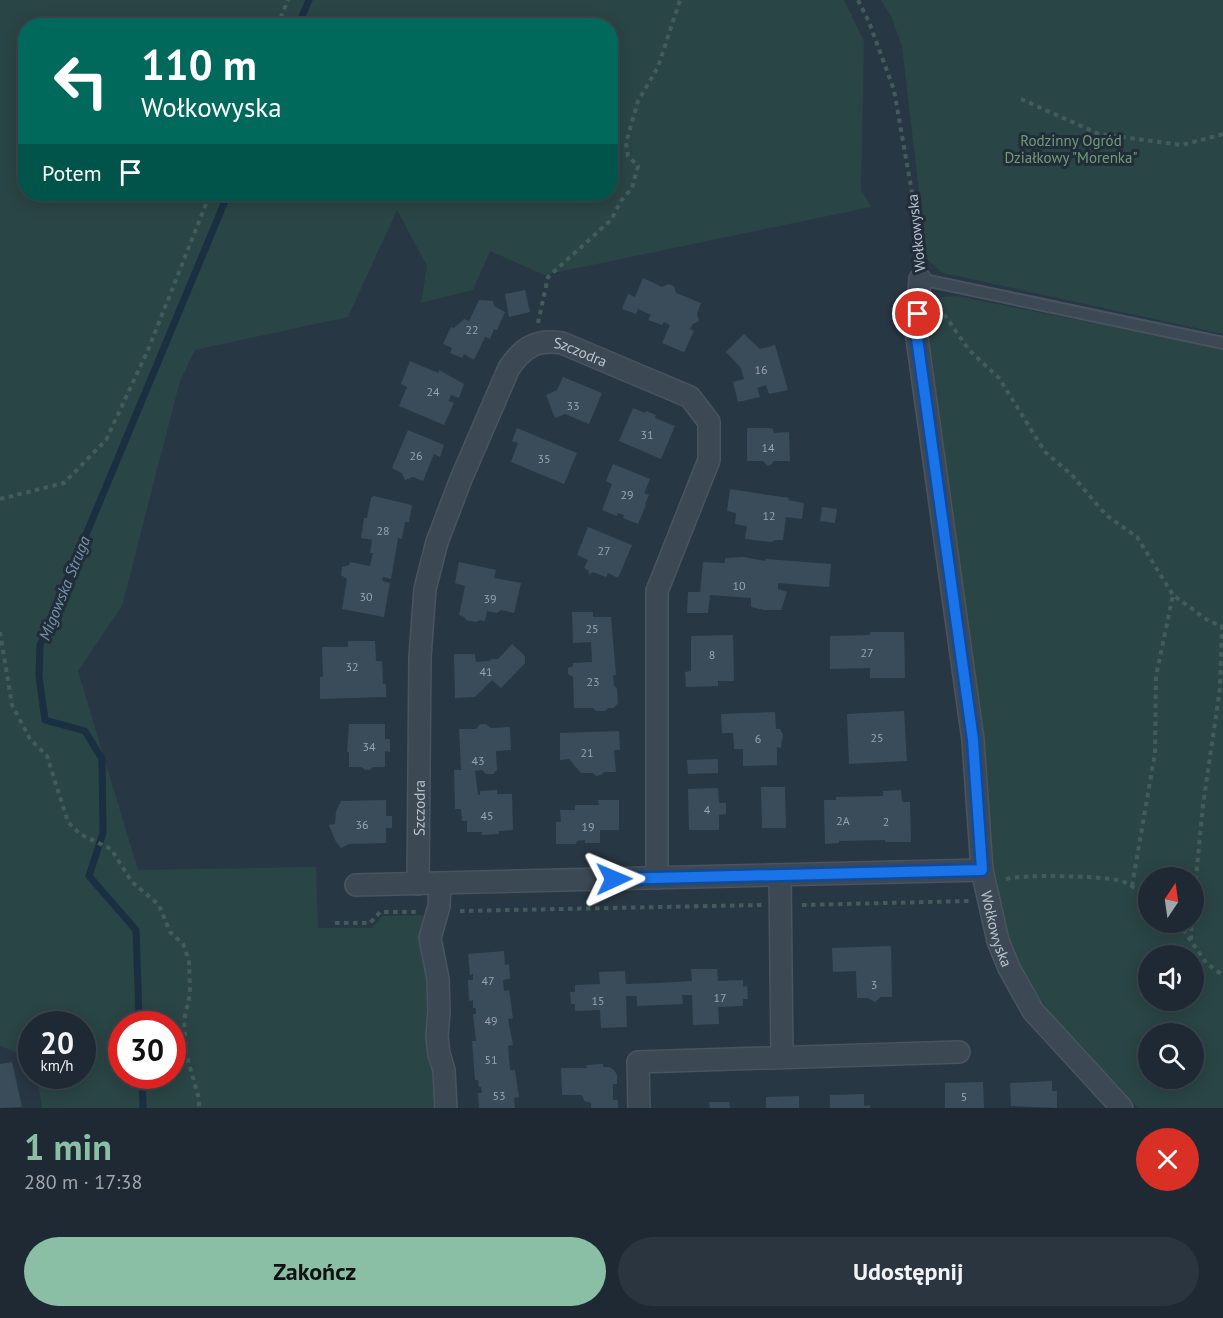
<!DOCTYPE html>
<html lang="pl">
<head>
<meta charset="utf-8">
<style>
  :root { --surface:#1e2933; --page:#2b353f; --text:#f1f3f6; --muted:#a1a6ac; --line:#3c454e; --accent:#8abfa5 }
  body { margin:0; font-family:"PT Sans",sans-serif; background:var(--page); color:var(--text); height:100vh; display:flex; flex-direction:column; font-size:22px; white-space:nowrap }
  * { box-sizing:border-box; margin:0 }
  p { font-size:20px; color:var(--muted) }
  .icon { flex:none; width:33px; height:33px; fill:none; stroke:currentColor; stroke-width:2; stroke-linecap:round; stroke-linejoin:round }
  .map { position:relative; height:1108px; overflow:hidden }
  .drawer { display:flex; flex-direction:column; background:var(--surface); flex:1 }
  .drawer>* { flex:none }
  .banner { position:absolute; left:18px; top:18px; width:600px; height:183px; border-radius:24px; box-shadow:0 3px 15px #0003,0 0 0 2px var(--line); background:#00695c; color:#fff; overflow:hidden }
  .needle { width:39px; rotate:13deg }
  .buttons { position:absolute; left:1138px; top:867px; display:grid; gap:12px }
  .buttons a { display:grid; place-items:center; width:66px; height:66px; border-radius:50%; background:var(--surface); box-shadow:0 3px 15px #0003,0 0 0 2px var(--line); font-size:30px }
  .speed { position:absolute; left:18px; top:1011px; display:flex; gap:12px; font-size:30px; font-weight:700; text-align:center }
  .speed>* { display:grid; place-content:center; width:78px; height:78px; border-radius:50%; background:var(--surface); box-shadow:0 3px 15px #0003,0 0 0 2px var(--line); line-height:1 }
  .speed small { font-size:15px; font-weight:400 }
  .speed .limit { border:9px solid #d22; background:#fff; color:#111 }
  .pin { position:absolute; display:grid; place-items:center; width:51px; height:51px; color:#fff; margin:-26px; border:3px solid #fff; border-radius:50%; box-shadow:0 2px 6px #0007 }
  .me { position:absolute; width:66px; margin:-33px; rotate:89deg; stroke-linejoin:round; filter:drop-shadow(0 0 4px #0008) }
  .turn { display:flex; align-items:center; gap:21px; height:126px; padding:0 24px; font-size:27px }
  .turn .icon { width:78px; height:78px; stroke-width:2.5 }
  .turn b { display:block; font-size:42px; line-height:51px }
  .then { display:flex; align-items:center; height:57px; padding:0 24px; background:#0003; gap:12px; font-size:22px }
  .round { display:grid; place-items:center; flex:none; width:63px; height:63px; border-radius:32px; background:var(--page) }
  .head { display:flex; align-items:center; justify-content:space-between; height:102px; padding:0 24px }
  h1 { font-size:36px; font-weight:700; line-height:45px; color:var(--accent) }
  .action { display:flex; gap:12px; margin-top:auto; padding:12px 24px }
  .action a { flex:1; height:69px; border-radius:36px; background:var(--accent); color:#111; font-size:24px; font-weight:700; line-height:69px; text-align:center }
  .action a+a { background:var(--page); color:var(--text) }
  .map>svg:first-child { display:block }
</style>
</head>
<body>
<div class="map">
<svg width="1223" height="1108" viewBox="0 0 1223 1108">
  <rect width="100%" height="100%" fill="#283744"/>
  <g fill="#2a4545" fill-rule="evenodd">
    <path d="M0,0H844L864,41L861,190L871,207L544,275L490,251L473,290L421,303L427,266L397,210L348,317L195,350L180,381L122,606L78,671L138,870L316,867L318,928H372L382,916L427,915L421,935L428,973L430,1002L427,1036L435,1075L436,1108H42L38,1083L34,1076H82V1024H32L31,1071L23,1055L0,1046ZM26,26H610V194H26ZM122,1024H172V1076H122Z"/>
    <path d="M881,0H1223V334L943,273L927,259L902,47L892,18Z"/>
    <path d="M957,296L1223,349V1108H1138L1052,1015L1029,984L1011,946L988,864L982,739L927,322L928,306L941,297ZM1149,878H1194V922H1149ZM1149,956H1194V1000H1149ZM1149,1034H1194V1078H1149Z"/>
  </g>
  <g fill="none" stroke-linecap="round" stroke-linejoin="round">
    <g stroke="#1a2f42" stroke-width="7">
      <path d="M298,26L309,0"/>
      <path d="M143,1024L144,1019L139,1017L136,930L89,876L103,833L102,759L85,731L45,720L39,676L40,645L228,194"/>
      <path d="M142,1076L143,1108"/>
    </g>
  </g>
  <g fill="#3a4c59">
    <path d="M643,278L662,287L668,284L674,286L676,293L701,303L697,314L699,321L693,324L690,329L694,331L684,352L662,343L670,325L664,322L662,325L648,320L651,315L638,309L636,314L622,309L628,294L635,297Z"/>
    <path d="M525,290L530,312L509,317L505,294Z"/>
    <path d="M479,300L493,301L494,306L505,312L497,330L494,329L490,339L485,337L474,360L464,354L462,358L450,353L452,348L443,344L451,327L454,328L464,319L469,321Z"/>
    <path d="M744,334L760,349L775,345L788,390L769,394L766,385L757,388L760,397L738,402L733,382L744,379L741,368L726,352Z"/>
    <path d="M410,361L438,373L439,370L464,384L459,398L451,395L449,401L454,403L444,425L399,406L407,387L401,384Z"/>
    <path d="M563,377L602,393L589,424L565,414L555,418L546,395L557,390Z"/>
    <path d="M633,408L645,413L646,411L656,415L655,418L675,426L661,459L619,441Z"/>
    <path d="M517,428L577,453L564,484L511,462L518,443L512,441Z"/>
    <path d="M747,428H769L773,429L774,433L789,432L790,461H774L772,464L768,466L763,461H747Z"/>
    <path d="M408,430L444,445L440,457L434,454L423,481L413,477L405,480L402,473L392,468Z"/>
    <path d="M613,464L650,479L644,493L649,495L645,504L646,505L638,524L623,518L624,515L618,513L617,516L602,510L612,484L606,481Z"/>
    <path d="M730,489L789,498L788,500L804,503L802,519L786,517L783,540H775L771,542L745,539L747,526L735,524L736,513L727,511Z"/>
    <path d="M374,496L412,505L409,522H405L402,539L398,538L391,579L383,577L382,581L390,583L384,617L342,609L347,579L341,575L342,567L349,565L350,562L370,566L373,553H370L372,540L361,538L364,518H367L371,498Z"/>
    <path d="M822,507L837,509L835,523L820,521Z"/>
    <path d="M588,527L632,545L618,578L608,573L606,577L593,572L589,575L588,570L584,568L588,560L577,555Z"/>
    <path d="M744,557L765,561L766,559L831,564L829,587L778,583V589L787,592L781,610H764L751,607V598L710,595L708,613H687L688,592H700L703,562L725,563V558Z"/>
    <path d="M459,562L496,570L494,578L521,583L514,613L501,610L497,613L487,611L485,621L480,620L476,622L466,620L464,617L459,615L465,586L455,583Z"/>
    <path d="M572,612H593V617H611L616,675H613L614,685L617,689L618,703L614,708H608L605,711H596L593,708H574L573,677L568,674V668L573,666V663L592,662L591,642L573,643Z"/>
    <path d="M870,632H904L905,678H870V668L830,669V636L870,635Z"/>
    <path d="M733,635L734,681H718V686L686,687L685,672L691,671V636Z"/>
    <path d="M348,641H375L376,661H382L383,684H386V697L320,699V677H323L322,647H348Z"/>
    <path d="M512,644L525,656V663L501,688L492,680L475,697L455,698L454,654H475L476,662L489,661L492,659H498Z"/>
    <path d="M904,711L907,761L849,764L847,714Z"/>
    <path d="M775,712L776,729H780L783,735L781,748L777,747V765L743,766V749H734L733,733H722L721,714Z"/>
    <path d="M349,724H385V739H390V752L385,751V767H373L370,770H365L361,767H349V752H347Z"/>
    <path d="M480,724H486L491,728L510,727L511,750L496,751L497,770L493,774H486L482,770L475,771L478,795H480V791L497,790V794H512L513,830L499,831V834L482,835V832H467V821H462L461,809H455L454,770H461L459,729H476Z"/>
    <path d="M619,731L620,750H614L616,772H604L601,775L596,776L593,773H581L569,759L560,760V733Z"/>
    <path d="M718,759V773L688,774L687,760Z"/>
    <path d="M761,787H785L786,828H762Z"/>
    <path d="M718,788L719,803H726V814L719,815V830H689L688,789Z"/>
    <path d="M901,790L902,802H910L911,842H885V840L839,841V843L825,844L824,800H836V797L883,796V791Z"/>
    <path d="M386,800V816H392V828H386V843L349,844L341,848L335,840L329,825L335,824L336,811L341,801Z"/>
    <path d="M598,800H619V830H600V843H585V840L577,841L576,844H556V822H561L560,810H575V805H599Z"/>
    <path d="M891,946L892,997H881L875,1002L868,998H857L856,971L833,972L832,948Z"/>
    <path d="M504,951L505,965L509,964L510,979L503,980L504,991L509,990L513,1018L508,1019L513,1045L508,1046L510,1070H515L519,1097L514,1098L515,1108H479L478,1093H482L481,1087H479L478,1080H475L472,1041H476L473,1014H476V1008H473V1000L469,1001L468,980H473V974L470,975L468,954Z"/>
    <path d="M691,969H717L718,981L743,980V987L747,986L748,999H743V1006L718,1007L719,1024L693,1025L692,995H682L683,1004L659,1005L637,1006V996H626L627,1027L601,1028L600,1010L575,1011V1004H571L570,992H575V985L600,984L599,972L625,971L626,984L658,983L692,981Z"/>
    <path d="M12,1062L22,1107L0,1108V1064Z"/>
    <path d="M603,1064V1067H609L614,1070L617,1075V1084H613V1100H618V1108H591V1103L584,1101L582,1095H562L561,1068H587L586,1065Z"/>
    <path d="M1052,1081V1091H1057V1108L1011,1106L1010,1083Z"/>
    <path d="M983,1082L984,1108H945V1083Z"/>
    <path d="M864,1094V1106L870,1105V1108H830V1095Z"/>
    <path d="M799,1096V1108H766V1097Z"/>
    <path d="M709,1102H729L730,1108H710Z"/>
  </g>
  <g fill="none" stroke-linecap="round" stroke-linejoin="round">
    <defs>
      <path id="lane" d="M920,279L1223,343"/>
      <g id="street">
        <path id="s1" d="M920,279L916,331L973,740L982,870L998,941L1009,968L1033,1011L1122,1108"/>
        <path d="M780,875L782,1057"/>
        <path d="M440,883L439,906L430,938L438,979L439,1011L437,1037L439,1054L444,1070L446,1108"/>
        <path id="s2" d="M418,884L420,657L425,589L437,542L461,479L509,368C523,347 537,339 562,343L690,397L709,422V460L657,591V878"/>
        <path d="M356,885L982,870"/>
        <path d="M639,1108L638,1062L959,1052"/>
      </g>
    </defs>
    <use href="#lane" stroke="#495460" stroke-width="14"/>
    <use href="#street" stroke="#495460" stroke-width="24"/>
    <g stroke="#435c5b" stroke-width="4" stroke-dasharray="4.5 4.5" stroke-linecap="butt">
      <path d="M858,0L869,22L894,90L914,204L919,260"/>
      <path d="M277,26L288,0"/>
      <path d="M1021,99L1099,134L1182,145L1223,134"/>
      <path d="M939,307L969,350L999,378L1045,452L1071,474L1106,515L1137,537L1173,595L1210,622L1223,626"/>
      <path d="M538,323L548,277L611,220L621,201L632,188L638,166L628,156L626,143L638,101L658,67L680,0"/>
      <path d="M0,499L64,483L106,440L148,350L210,194"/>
      <path d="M0,632L12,705L30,739L47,756L68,822L80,834L111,849L132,882L159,905L170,932L183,944L189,960L190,994L184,1020L186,1053L199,1099V1108"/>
      <path d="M1006,879C1023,874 1099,876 1117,880C1129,882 1140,892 1149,899"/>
      <path d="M1132,886L1155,753L1156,676L1173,595"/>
      <path d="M1194,898L1203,805L1220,688L1222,625"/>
      <path d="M802,905L969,901"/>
      <path d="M460,911L762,905"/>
      <path d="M1178,922L1207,964L1223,975"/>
      <path d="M335,923H370L380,912H417"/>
      <path d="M1191,940L1192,922"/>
    </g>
    <use href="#lane" stroke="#3c4853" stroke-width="10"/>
    <use href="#street" stroke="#3c4853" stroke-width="21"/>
  </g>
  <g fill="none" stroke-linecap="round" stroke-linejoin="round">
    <defs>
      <path id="route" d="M614,879L982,870L973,740L916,331L918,314"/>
    </defs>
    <use href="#route" stroke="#114b97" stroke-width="15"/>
    <use href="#route" stroke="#1a73e8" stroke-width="10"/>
  </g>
  <g text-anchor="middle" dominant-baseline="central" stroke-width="6" stroke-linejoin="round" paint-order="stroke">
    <g font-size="12" fill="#98a3ae">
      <text x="472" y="329">22</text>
      <text x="761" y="369">16</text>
      <text x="433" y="391">24</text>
      <text x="573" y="405">33</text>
      <text x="647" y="434">31</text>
      <text x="768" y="447">14</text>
      <text x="416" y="455">26</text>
      <text x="544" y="458">35</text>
      <text x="627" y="494">29</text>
      <text x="769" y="515">12</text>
      <text x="383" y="530">28</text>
      <text x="604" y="550">27</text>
      <text x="739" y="585">10</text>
      <text x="366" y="596">30</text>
      <text x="490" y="598">39</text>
      <text x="592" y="628">25</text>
      <text x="867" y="652">27</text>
      <text x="712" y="654">8</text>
      <text x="352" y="666">32</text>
      <text x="486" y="671">41</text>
      <text x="593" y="681">23</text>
      <text x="877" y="737">25</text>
      <text x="758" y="738">6</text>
      <text x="369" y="746">34</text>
      <text x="587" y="752">21</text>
      <text x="478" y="760">43</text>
      <text x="707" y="809">4</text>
      <text x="487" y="815">45</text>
      <text x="843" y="820">2A</text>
      <text x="886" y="821">2</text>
      <text x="362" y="824">36</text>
      <text x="588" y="826">19</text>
      <text x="488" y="980">47</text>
      <text x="874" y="984">3</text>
      <text x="720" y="997">17</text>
      <text x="598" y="1000">15</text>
      <text x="491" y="1020">49</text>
      <text x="491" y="1059">51</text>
      <text x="499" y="1095">53</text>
      <text x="964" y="1096">5</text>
    </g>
    <g font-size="15" fill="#719d76" stroke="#212d39">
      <text x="1071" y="140">Rodzinny Ogród<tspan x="1071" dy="17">Działkowy "Morenka"</tspan></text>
    </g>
    <g font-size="15" fill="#bac3cd" stroke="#212d39">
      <text transform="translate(916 233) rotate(-96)">Wołkowyska</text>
      <text stroke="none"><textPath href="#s2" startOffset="615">Szczodra</textPath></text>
      <text stroke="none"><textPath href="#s2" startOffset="76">Szczodra</textPath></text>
      <text stroke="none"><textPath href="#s1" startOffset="656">Wołkowyska</textPath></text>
    </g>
    <g font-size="16" font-style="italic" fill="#7492ab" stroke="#212d39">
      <text transform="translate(64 588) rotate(-68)">Migowska Struga</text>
    </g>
  </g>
</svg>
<div class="buttons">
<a><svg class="needle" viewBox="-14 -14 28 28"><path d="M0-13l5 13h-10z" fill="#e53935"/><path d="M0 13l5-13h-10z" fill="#a1a6ac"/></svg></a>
<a><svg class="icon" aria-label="sound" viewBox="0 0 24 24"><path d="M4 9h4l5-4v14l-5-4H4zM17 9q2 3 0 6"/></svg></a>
<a><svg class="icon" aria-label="search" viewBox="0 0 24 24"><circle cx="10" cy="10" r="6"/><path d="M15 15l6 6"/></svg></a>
</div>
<div class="speed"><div>20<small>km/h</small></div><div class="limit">30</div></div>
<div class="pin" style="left:918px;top:314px;background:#d93025"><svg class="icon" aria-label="arrive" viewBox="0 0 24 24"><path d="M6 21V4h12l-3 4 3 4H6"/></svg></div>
<svg class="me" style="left:614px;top:879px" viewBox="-20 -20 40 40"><path d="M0-17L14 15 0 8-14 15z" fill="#1a73e8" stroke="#fff" stroke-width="4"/></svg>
<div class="banner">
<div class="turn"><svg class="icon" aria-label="left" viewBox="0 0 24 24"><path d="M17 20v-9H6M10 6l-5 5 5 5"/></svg><div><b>110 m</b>Wołkowyska</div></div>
<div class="then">Potem<svg class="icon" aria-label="arrive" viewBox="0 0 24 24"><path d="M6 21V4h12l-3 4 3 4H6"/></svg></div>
</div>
</div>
<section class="drawer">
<div class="head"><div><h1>1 min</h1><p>280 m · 17:38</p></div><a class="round" style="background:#d93025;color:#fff"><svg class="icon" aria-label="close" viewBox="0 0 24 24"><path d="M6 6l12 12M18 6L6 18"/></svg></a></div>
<div class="action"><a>Zakończ</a><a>Udostępnij</a></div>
</section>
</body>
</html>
